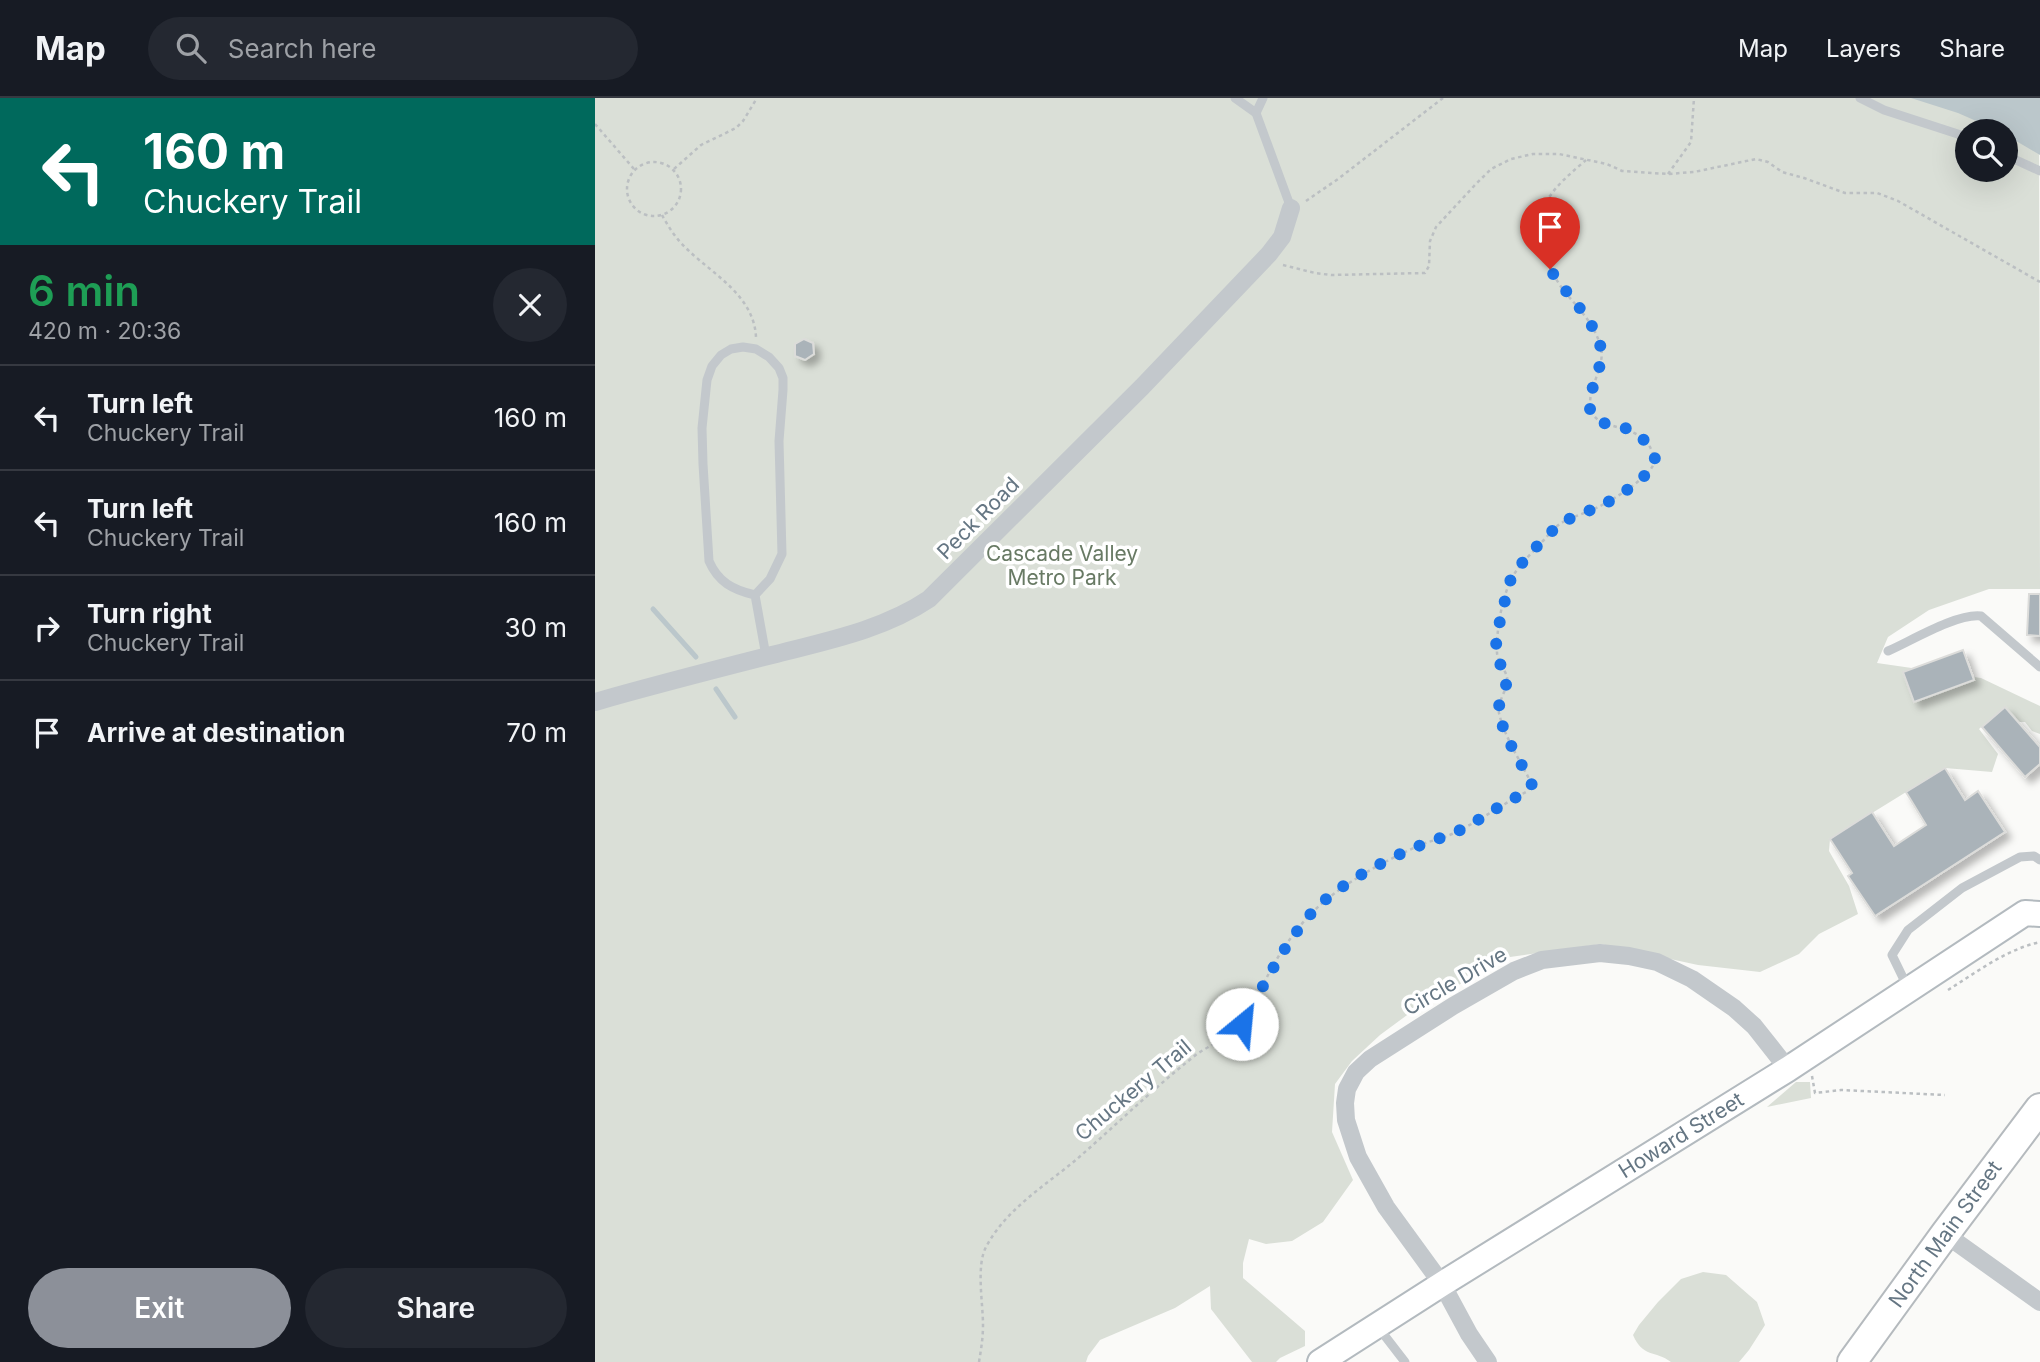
<!DOCTYPE html>
<html lang="en">
<head>
<meta charset="utf-8">
<style>
  :root { --surface:#171b24; --page:#242831; --text:#f1f3f6; --muted:#9ea1a6; --line:#363941; --accent:#8c9099 }
  body { margin:0; font-family:Inter,sans-serif; background:var(--page); color:var(--text); height:100vh; display:flex; flex-direction:column; font-size:26px; white-space:nowrap }
  * { box-sizing:border-box; margin:0 }
  p { font-size:23px; color:var(--muted) }
  .icon { flex:none; width:38px; height:38px; fill:none; stroke:currentColor; stroke-width:2; stroke-linecap:round; stroke-linejoin:round }
  .map { position:relative; flex:1; overflow:hidden }
  .details { display:flex; flex-direction:column; background:var(--surface); width:595px }
  .details>* { flex:none }
  .hud { background:#00695c; color:#fff; overflow:hidden }
  .tools { position:absolute; left:1360px; top:21px; display:grid; gap:14px }
  .tools a { display:grid; place-items:center; width:63px; height:63px; border-radius:50%; background:var(--surface); box-shadow:0 7px 28px #0002; font-size:35px }
  .pin { position:absolute; display:grid; place-items:center; width:60px; height:60px; color:#fff; margin:-72px -30px; border-radius:50% 50% 50% 0; rotate:-45deg; box-shadow:0 0 7px #0007 }
  .pin .icon { rotate:45deg }
  .me { position:absolute; width:77px; margin:-38px; rotate:28deg; stroke-linejoin:round; filter:drop-shadow(0 0 5px #0008) }
  .turn { display:flex; align-items:center; gap:24px; height:147px; padding:0 28px; font-size:32px }
  .turn .icon { width:91px; height:91px; stroke-width:2.5 }
  .turn b { display:block; font-size:49px; line-height:60px }
  .round { display:grid; place-items:center; flex:none; width:74px; height:74px; border-radius:37px; background:var(--page) }
  .headline { display:flex; align-items:center; justify-content:space-between; height:119px; padding:0 28px }
  h1 { font-size:42px; font-weight:600; line-height:52px; color:#1e9e55 }
  .primary-button { display:flex; gap:14px; margin-top:auto; padding:14px 28px }
  .primary-button a { flex:1; height:80px; border-radius:42px; background:var(--accent); color:#fff; font-size:28px; font-weight:600; line-height:80px; text-align:center }
  .primary-button a+a { background:var(--page); color:var(--text) }
  ul { padding:0; list-style:none }
  li { display:flex; align-items:center; gap:21px; height:105px; padding:0 28px; border-top:2px solid var(--line) }
  li div { flex:1 }
  li b { display:block; font-size:26px }
  li em { font-style:normal }
  header { display:flex; align-items:center; gap:42px; box-sizing:border-box; height:98px; padding:0 35px; background:var(--surface); border-bottom:2px solid var(--line) }
  header strong { font-size:33px }
  nav { display:flex; gap:38px; margin-inline-start:auto; font-size:24px }
  .search { width:490px; height:63px; background:var(--page); display:flex; align-items:center; gap:18px; box-sizing:border-box; padding:0 24px; border-radius:38px; color:var(--muted); font-size:26px }
  main { display:flex; flex:1; min-height:0 }
  .map>svg:first-child { display:block }
</style>
</head>
<body>
<header>
<strong>Map</strong>
<div class="search"><svg class="icon" aria-label="search" viewBox="0 0 24 24"><circle cx="10" cy="10" r="6"/><path d="M15 15l6 6"/></svg>Search here</div>
<nav><a>Map</a><a>Layers</a><a>Share</a></nav>
</header>
<main>
<section class="details">
<div class="hud">
<div class="turn"><svg class="icon" aria-label="left" viewBox="0 0 24 24"><path d="M17 20v-9H6M10 6l-5 5 5 5"/></svg><div><b>160 m</b>Chuckery Trail</div></div>
</div>
<div class="headline"><div><h1>6 min</h1><p>420 m · 20:36</p></div><a class="round"><svg class="icon" aria-label="close" viewBox="0 0 24 24"><path d="M6 6l12 12M18 6L6 18"/></svg></a></div>
<ul>
<li><svg class="icon" aria-label="left" viewBox="0 0 24 24"><path d="M17 20v-9H6M10 6l-5 5 5 5"/></svg><div><b>Turn left</b><p>Chuckery Trail</p></div><em>160 m</em></li>
<li><svg class="icon" aria-label="left" viewBox="0 0 24 24"><path d="M17 20v-9H6M10 6l-5 5 5 5"/></svg><div><b>Turn left</b><p>Chuckery Trail</p></div><em>160 m</em></li>
<li><svg class="icon" aria-label="right" viewBox="0 0 24 24"><path d="M7 20v-9h11M14 6l5 5-5 5"/></svg><div><b>Turn right</b><p>Chuckery Trail</p></div><em>30 m</em></li>
<li><svg class="icon" aria-label="arrive" viewBox="0 0 24 24"><path d="M6 21V4h12l-3 4 3 4H6"/></svg><div><b>Arrive at destination</b></div><em>70 m</em></li>
</ul>
<div class="primary-button"><a>Exit</a><a>Share</a></div>
</section>
<div class="map">
<svg width="1445" height="1264" viewBox="0 0 1445 1264">
  <defs>
    <filter id="shadow"><feDropShadow dx="6" dy="6" stdDeviation="3.5" flood-color="#0004"/></filter>
  </defs>
  <rect width="100%" height="100%" fill="#fafaf8"/>
  <g fill="#dadfd7" fill-rule="evenodd">
    <path d="M0,0H1444L1445,491H1394L1334,512L1293,539L1282,565L1386,580L1445,608V636L1437,633L1430,624H1392L1384,631L1403,656L1397,674L1350,670L1235,741L1234,753L1254,788L1263,816L1224,836L1204,856L1165,874L1103,867L1006,846L915,859L823,909L785,937L757,963L740,986L737,1034L758,1082L728,1124L697,1143L671,1146L654,1141L648,1165V1180L710,1233V1248L685,1260L681,1264H657L616,1211L615,1188L580,1210L505,1242L493,1258L491,1264H0ZM1372,33H1410V72H1372Z"/>
    <path d="M1201,984H1215L1216,1000L1172,1009Z"/>
    <path d="M1108,1174L1131,1177L1162,1204L1170,1227L1154,1252L1144,1264H1076C1060,1252 1048,1260 1038,1237L1044,1227L1063,1204L1086,1181Z"/>
  </g>
  <path fill="#bbc7cb" d="M1316,0H1445V57L1411,37L1410,33H1404L1363,15Z"/>
  <g fill="none" stroke-linecap="round" stroke-linejoin="round">
    <g stroke="#bbc7cb" stroke-width="5">
      <path d="M58,511L101,559"/>
      <path d="M121,591L140,619"/>
    </g>
  </g>
  <g fill="#aab3b9" stroke="#dcdcda" stroke-width="2" filter="url(#shadow)">
    <path d="M209,241L218,245L219,256L210,262L200,258V246Z"/>
    <path d="M1434,496H1445V538L1432,537Z"/>
    <path d="M1368,552L1379,582L1319,604L1308,574Z"/>
    <path d="M1410,609L1445,649V666L1430,679L1387,629Z"/>
    <path d="M1350,670L1370,702L1383,693L1410,734L1280,818L1253,778L1257,775L1235,741L1277,714L1299,748L1331,727L1311,694Z"/>
  </g>
  <g fill="none" stroke-linecap="round" stroke-linejoin="round">
    <defs>
      <path id="secondary" d="M725,1264L847,1186L1193,971L1430,815L1445,816"/>
      <path id="primary" d="M1257,1264L1350,1136L1445,1010"/>
    </defs>
    <use href="#secondary" stroke="#b3babf" stroke-width="28"/>
    <use href="#primary" stroke="#b5babe" stroke-width="32"/>
    <g stroke="#bbbfc2" stroke-width="2.5" stroke-dasharray="3.5 3.5" stroke-linecap="butt">
      <path d="M0,26L39,71"/>
      <circle cx="59" cy="91" r="27"/>
      <path d="M79,71L106,47L141,30L148,23L162,0"/>
      <path d="M1073,76L1096,44L1099,0"/>
      <path d="M711,103L743,81L848,0"/>
      <path d="M67,117C74,130 82,142 93,152C119,177 159,198 161,239"/>
      <path d="M688,167L720,175L736,177L830,175L834,168L835,143L841,129L880,87L896,71L916,61L938,56H964L1012,66L1027,73L1073,76L1099,74L1161,61L1173,64L1187,74L1209,80L1250,95H1282L1303,103L1445,184"/>
      <path d="M1353,892C1382,874 1410,852 1445,844"/>
      <path d="M1217,978L1220,995L1246,992L1350,997"/>
      <path d="M384,1264C386,1252 388,1240 388,1227C388,1205 381,1168 391,1149C411,1111 451,1087 482,1061C522,1026 560,989 602,956C616,946 634,941 646,928C657,915 663,896 671,881C686,851 708,819 736,798C762,778 792,762 823,748C834,743 846,741 857,736C883,724 906,707 931,694L937,687C926,663 910,641 904,615C902,602 914,591 912,579C910,571 903,564 902,555C901,534 907,497 918,478C925,466 936,456 945,446C953,438 959,429 968,424C981,417 995,414 1007,407C1019,401 1058,377 1059,364C1060,359 1057,353 1055,349C1039,324 1007,333 998,316C987,297 1011,271 1006,250C1000,226 984,211 969,193C953,172 936,129 951,104C961,87 976,75 991,62"/>
    </g>
    <g stroke="#c3c8cc" stroke-width="9">
      <path d="M640,0L661,15L696,110"/>
      <path d="M1265,0L1289,12L1372,39"/>
      <path d="M661,15L668,0"/>
      <path d="M1410,57L1445,73"/>
      <path d="M160,497C138,492 123,484 114,463L108,366L107,330L112,282L117,268L126,257L136,251L148,249L161,251L174,259L184,270L188,280V292L184,343L187,456L175,481L160,497L171,558"/>
      <path d="M1293,553C1316,543 1362,515 1386,518L1445,569"/>
      <path d="M1313,890L1297,857L1313,832L1367,790L1425,759L1439,758L1445,762"/>
      <path d="M783,1229L810,1264"/>
    </g>
    <g stroke="#c3c8cc" stroke-width="18">
      <path d="M0,604C59,587 118,572 177,557C231,543 288,532 334,501L547,289L674,156L687,139L696,110"/>
      <path d="M1350,1136L1445,1204"/>
      <path d="M893,1264L874,1236L847,1186L791,1109L763,1059L751,1022L750,1005L752,991L761,974L775,961L858,908L919,873L947,862L1005,855L1034,858L1062,864L1097,881L1139,910L1159,928L1193,971"/>
    </g>
    <use href="#secondary" stroke="#fff" stroke-width="24"/>
    <use href="#primary" stroke="#fff" stroke-width="28"/>
  </g>
  <g fill="none" stroke-linecap="round" stroke-linejoin="round">
    <path stroke="#1a73e8" stroke-width="12" stroke-dasharray="0 21.6" d="M647,926C668,889 686,851 714,818C738,789 791,761 826,747C835,743 846,740 856,736C874,729 890,717 907,707C917,701 929,696 937,687C926,663 909,641 904,614C902,602 914,591 911,578C910,572 904,566 902,559C899,545 904,526 908,512C910,502 912,491 916,481C922,468 954,434 966,426C977,418 992,414 1005,408C1017,403 1060,376 1060,361C1059,356 1056,351 1053,347C1046,338 1038,332 1027,329C1018,326 1005,327 998,318C986,301 1010,271 1006,251C1000,221 971,197 955,171"/>
  </g>
  <g text-anchor="middle" dominant-baseline="central" stroke-width="7" stroke-linejoin="round" paint-order="stroke">
    <g font-size="21" fill="#657683" stroke="#fff">
      <text transform="translate(383 420) rotate(-45)">Peck Road</text>
      <text transform="translate(860 883) rotate(-30)">Circle Drive</text>
      <text transform="translate(538 992) rotate(-40)">Chuckery Trail</text>
      <text transform="translate(1086 1037) rotate(-32)">Howard Street</text>
      <text transform="translate(1350 1136) rotate(-54)">North Main Street</text>
    </g>
    <g font-size="21" fill="#687a64" stroke="#fff">
      <text x="467" y="455">Cascade Valley<tspan x="467" dy="24">Metro Park</tspan></text>
    </g>
  </g>
</svg>
<div class="tools">
<a><svg class="icon" aria-label="search" viewBox="0 0 24 24"><circle cx="10" cy="10" r="6"/><path d="M15 15l6 6"/></svg></a>
</div>
<div class="pin" style="left:955px;top:171px;background:#d93025"><svg class="icon" aria-label="arrive" viewBox="0 0 24 24"><path d="M6 21V4h12l-3 4 3 4H6"/></svg></div>
<svg class="me" style="left:647px;top:926px" viewBox="-20 -20 40 40"><circle r="19" fill="#fff"/><path d="M0-13L10 11 0 6-10 11z" fill="#1a73e8"/></svg>
</div>
</main>
</body>
</html>
